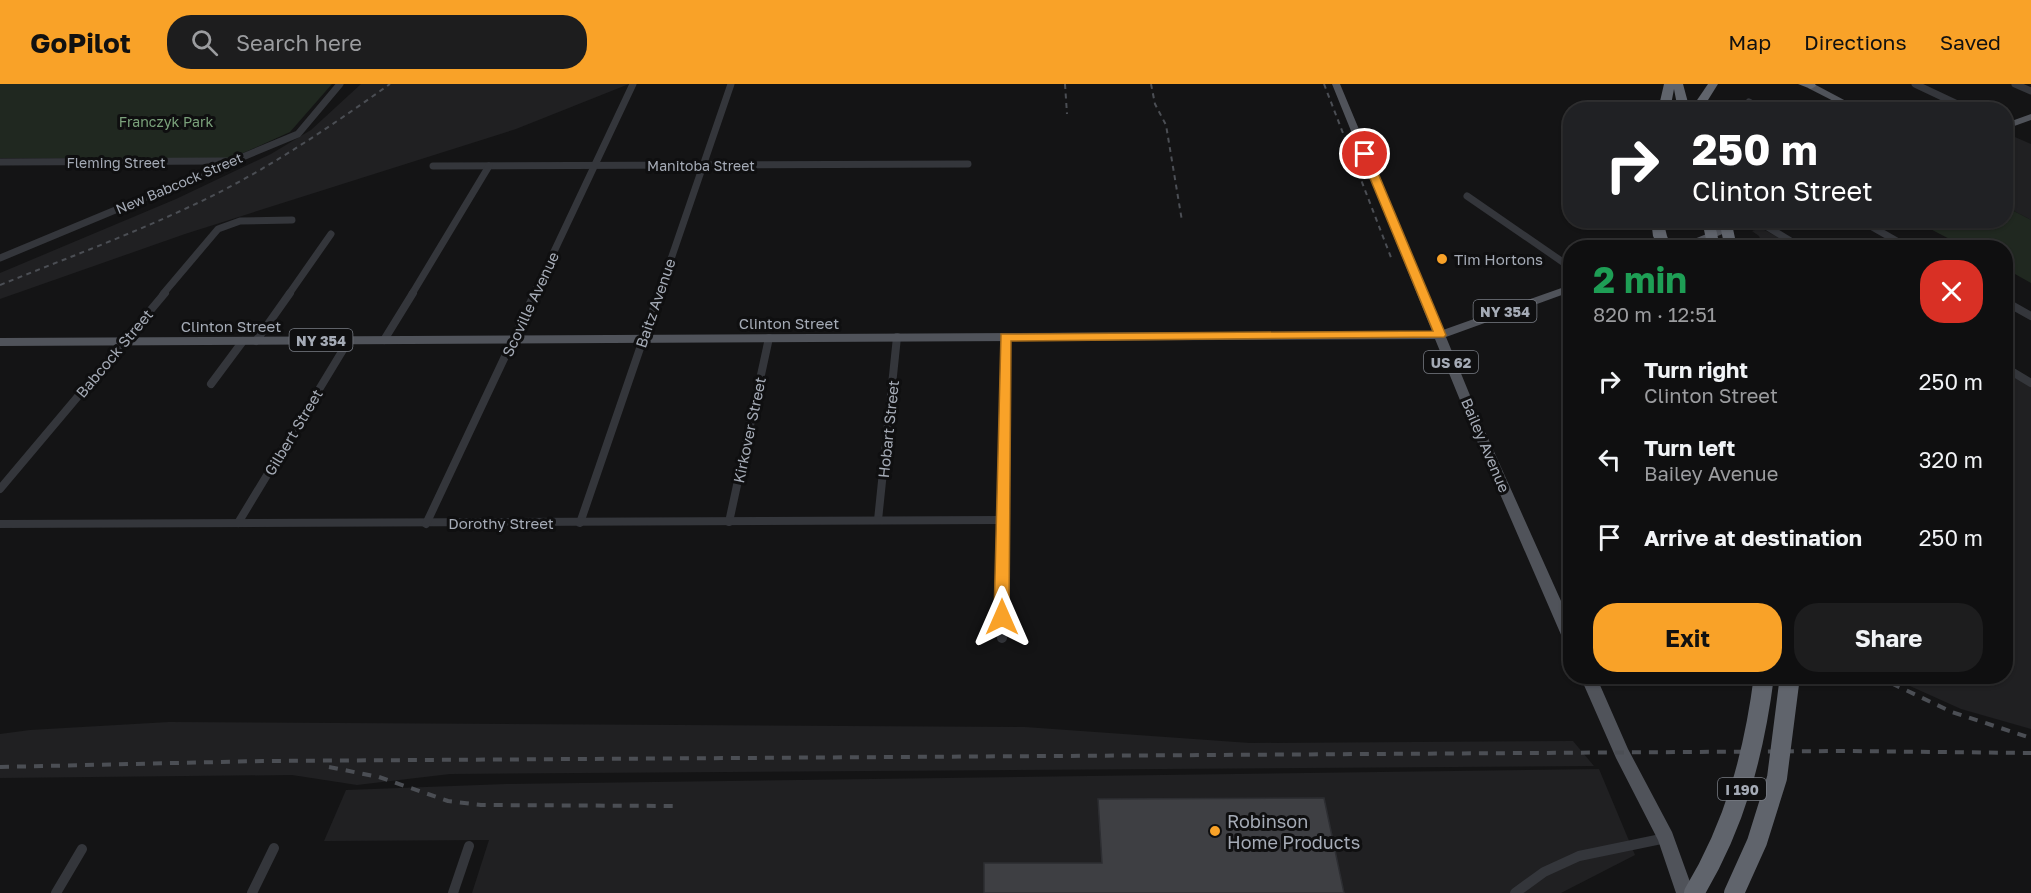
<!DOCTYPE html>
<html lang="en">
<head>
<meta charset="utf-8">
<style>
  :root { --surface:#0f0f10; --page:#1d1d1e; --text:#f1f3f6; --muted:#9b9c9f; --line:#2f2f30; --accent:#f9a228 }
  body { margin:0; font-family:"Golos Text",sans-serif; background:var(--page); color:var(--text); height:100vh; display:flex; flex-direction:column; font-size:22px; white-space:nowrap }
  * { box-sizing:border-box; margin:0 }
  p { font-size:20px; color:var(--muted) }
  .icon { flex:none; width:33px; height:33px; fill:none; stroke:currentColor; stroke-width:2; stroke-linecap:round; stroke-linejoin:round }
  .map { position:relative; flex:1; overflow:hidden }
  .side { position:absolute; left:1563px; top:156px; width:450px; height:444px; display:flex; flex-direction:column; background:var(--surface); border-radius:24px; box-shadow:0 2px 4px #0004,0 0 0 2px var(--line) }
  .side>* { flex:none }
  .guide { position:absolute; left:1563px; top:18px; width:450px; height:126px; border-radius:24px; box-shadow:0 2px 4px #0004,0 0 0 2px var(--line); background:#202124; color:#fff; overflow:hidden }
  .pin { position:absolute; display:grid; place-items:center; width:51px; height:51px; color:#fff; margin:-26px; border:3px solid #fff; border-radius:50%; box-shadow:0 2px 6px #0007 }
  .me { position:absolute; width:66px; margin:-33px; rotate:0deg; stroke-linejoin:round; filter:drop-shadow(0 0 4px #0008) }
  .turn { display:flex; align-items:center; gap:21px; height:126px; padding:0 30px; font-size:27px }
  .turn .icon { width:78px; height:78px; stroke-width:2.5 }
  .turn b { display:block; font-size:42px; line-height:51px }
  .round { display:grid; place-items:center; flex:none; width:63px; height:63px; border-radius:24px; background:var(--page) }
  .summary { display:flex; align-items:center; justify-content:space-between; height:102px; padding:0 30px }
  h1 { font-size:36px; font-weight:700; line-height:45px; color:#1e9e55 }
  .button { display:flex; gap:12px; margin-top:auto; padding:12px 30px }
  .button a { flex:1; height:69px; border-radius:24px; background:var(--accent); color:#111; font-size:24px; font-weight:700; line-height:69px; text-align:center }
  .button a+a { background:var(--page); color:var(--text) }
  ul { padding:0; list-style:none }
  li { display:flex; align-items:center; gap:18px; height:78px; padding:0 30px }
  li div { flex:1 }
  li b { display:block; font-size:22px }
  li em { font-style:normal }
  header { display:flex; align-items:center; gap:36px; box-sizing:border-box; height:84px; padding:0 30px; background:var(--accent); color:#111 }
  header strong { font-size:28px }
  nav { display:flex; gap:33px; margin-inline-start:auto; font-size:21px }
  .search { width:420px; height:54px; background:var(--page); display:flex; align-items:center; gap:15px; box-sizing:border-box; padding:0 21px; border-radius:24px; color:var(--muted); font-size:22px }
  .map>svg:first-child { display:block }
</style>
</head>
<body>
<header>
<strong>GoPilot</strong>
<div class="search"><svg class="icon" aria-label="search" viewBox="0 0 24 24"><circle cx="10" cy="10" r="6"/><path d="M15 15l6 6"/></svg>Search here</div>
<nav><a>Map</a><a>Directions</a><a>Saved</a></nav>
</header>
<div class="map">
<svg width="2031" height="809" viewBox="0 0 2031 809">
  <rect width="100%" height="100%" fill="#141415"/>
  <g fill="#202022">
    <path d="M361,0H629L516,45L185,150L0,215V189L176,115L271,70L311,46Z"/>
    <path d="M2008,50L2031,60V136L2006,123V51Z"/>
    <path d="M1761,144L1795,163H1763L1759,152L1752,147Z"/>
    <path d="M2006,288L2031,303V645L1961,625L1890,593L2006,592Z"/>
    <path d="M169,638L1025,643L1250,659L1573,657L1594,682L450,690L357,701L292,691L0,694V650L30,646Z"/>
    <path d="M1599,685L1635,771L1561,809H472L489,756L324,757L346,706L506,700Z"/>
  </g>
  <g fill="#202820">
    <path d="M0,0H332L290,48L232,74H0Z"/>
    <path d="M2006,123L2031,136V199L2006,185V164L1965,163L1915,137L2006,136Z"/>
  </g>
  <path fill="#3e3f43" stroke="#2d2e32" stroke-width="1.5" d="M1324,714L1344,809H984V779H1102L1098,715Z"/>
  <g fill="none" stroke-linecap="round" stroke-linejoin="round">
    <g stroke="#34363b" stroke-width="7">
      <path d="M1915,0L1970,26"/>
      <path d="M2015,0L2031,7"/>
      <path d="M1749,18L1764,26"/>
      <path d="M0,78L226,77"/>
      <path d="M433,82L968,80"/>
      <path d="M1467,112L1570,183"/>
      <path d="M1756,136L1802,164"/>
      <path d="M1860,136L1909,164"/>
      <path d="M0,174L298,50L340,0"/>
      <path d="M163,210L218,145L240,137L292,136"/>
      <path d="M289,210L331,150"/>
      <path d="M412,210L489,82"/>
      <path d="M534,210L633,0"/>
      <path d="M659,210L731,0"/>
    </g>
    <g stroke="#34363b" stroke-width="8">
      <path d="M2006,218L2031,232"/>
      <path d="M384,256L413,209"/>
      <path d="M256,257L290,209"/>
      <path d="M2006,284L2031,299"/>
      <path d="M211,300L243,257"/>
      <path d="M0,405L165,209"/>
      <path d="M878,436L897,253"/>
      <path d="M729,438L769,254"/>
      <path d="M238,439L349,256"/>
      <path d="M580,439L659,209"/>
      <path d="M0,440L1002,436"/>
      <path d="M426,440L535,209"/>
      <path d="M1003,475L1005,253"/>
    </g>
    <g stroke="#34363b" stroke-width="10">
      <path d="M1002,554L1003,473"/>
      <path d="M56,809L82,765"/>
      <path d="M252,809L274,764"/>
      <path d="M453,809L469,762"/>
      <path d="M1515,809L1544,788L1579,772L1666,754"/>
    </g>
    <g fill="#50535a" fill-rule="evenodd">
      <path d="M1332,0H1340L1443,246L1570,201V208L1446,253L1483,343L1570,537V559L1565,557L1562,553L1471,343L1435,255L0,262V254L1432,247Z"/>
      <path d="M1808,0H1814L1863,26H1851L1808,4Z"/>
      <path d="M2031,30V36L2006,45V39Z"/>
      <path d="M1741,136H1757L1688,164H1672Z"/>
      <path d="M1580,592H1596L1628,665L1672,748L1694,809H1676L1658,756L1616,674Z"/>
    </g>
    <g fill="#60646c" fill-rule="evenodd">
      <path d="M1664,0H1683L1690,26H1678L1674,5L1670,26H1658Z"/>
      <path d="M1708,0H1718L1703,24H1695L1693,22Z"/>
      <path d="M1798,0H1815L1816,2L1811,5Z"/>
      <path d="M1651,136H1663L1667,152L1672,164H1659L1653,152Z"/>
    </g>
    <g stroke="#4b4e54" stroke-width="2" stroke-dasharray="5 4.5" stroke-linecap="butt">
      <path d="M1065,0L1067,30"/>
      <path d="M1151,0L1155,20L1166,41L1182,137"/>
      <path d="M1324,0L1392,176"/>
      <path d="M0,201C72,172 146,145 216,110C277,79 334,40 390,0"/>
    </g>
    <path stroke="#4b4e54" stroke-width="3" stroke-dasharray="7 6" stroke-linecap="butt" d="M1565,287L1570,299"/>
    <g stroke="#4b4e54" stroke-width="4" stroke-dasharray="9 8" stroke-linecap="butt">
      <path d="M1876,592L1952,628L2031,654"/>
      <path d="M0,683L263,677L1845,667L2031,669"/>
      <path d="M329,683L379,693L448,717L481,721L676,722"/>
    </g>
    <g stroke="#60646c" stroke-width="12">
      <path d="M1708,136L1714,164"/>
      <path d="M1725,136L1731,164"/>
    </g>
    <g stroke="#60646c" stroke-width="20">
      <path d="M1694,809C1735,741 1754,670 1764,592"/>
      <path d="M1734,809L1757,758L1777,694L1790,592"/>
    </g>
  </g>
  <path fill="#f9a228" stroke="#a2691a" stroke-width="1.5" d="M1362,68L1370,70L1446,251L1444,253L1011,257L1009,533L1007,537H996L994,533L1001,250L1433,247L1360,70Z"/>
  <g fill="#f9a228" stroke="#0f0f10" stroke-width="2">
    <circle cx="1442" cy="175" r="6"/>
    <circle cx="1215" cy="747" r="6"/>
  </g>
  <g text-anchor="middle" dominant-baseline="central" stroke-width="6" stroke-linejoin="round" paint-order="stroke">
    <g font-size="14" fill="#7ba27b" stroke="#0f0f10">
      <text x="166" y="37">Franczyk Park</text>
    </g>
    <g font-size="14" fill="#a5abb6" stroke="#0f0f10">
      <text x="116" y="78">Fleming Street</text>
      <text x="701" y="81">Manitoba Street</text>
      <text transform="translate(179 99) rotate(-23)">New Babcock Street</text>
    </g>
    <g fill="#0f0f10" stroke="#787c84" stroke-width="1.5">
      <rect x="1473.5" y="216" width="63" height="22" rx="4.5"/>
      <rect x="289.5" y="245" width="63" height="22" rx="4.5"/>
      <rect x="1424" y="267" width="54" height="22" rx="4.5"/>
      <rect x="1718" y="694" width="48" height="22" rx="4.5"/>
    </g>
    <g font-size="14" font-weight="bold" fill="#a5abb6">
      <text x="1505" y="227">NY 354</text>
      <text x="321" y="256">NY 354</text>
      <text x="1451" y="278">US 62</text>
      <text x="1742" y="705">I 190</text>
    </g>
    <g font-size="15" fill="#a5abb6" stroke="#0f0f10" text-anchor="start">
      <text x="1454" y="175">Tim Hortons</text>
    </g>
    <g font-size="15" fill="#a5abb6" stroke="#0f0f10">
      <text transform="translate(655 219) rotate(-71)">Baitz Avenue</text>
      <text transform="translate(530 220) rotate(-65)">Scoville Avenue</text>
      <text x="789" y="239">Clinton Street</text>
      <text x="231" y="242">Clinton Street</text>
      <text transform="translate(114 269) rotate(-50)">Babcock Street</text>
      <text transform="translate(888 345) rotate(-84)">Hobart Street</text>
      <text transform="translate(749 346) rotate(-78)">Kirkover Street</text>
      <text transform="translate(293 348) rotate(-59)">Gilbert Street</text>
      <text transform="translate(1486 361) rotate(67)">Bailey Avenue</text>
      <text x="501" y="439">Dorothy Street</text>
    </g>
    <g font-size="18" fill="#a5abb6" stroke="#0f0f10" text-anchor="start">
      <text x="1227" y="737">Robinson<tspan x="1227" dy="21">Home Products</tspan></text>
    </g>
  </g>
</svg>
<div class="pin" style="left:1365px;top:70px;background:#d93025"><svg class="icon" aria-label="arrive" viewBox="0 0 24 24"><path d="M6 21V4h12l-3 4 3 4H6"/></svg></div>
<svg class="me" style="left:1002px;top:533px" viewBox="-20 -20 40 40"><path d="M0-17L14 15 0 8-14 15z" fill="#f9a228" stroke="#fff" stroke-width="4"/></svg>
<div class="guide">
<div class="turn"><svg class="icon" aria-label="right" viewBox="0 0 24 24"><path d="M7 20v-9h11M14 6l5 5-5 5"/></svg><div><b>250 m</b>Clinton Street</div></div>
</div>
<section class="side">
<div class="summary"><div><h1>2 min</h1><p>820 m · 12:51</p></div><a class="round" style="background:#d93025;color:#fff"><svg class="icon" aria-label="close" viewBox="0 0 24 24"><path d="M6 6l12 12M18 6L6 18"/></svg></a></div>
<ul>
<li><svg class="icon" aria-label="right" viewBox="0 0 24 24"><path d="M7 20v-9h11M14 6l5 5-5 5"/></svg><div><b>Turn right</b><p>Clinton Street</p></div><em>250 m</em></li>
<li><svg class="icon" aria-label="left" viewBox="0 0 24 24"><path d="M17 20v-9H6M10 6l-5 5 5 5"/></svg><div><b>Turn left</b><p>Bailey Avenue</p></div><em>320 m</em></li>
<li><svg class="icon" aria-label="arrive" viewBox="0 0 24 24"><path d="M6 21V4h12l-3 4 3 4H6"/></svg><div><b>Arrive at destination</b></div><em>250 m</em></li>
</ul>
<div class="button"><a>Exit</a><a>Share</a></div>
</section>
</div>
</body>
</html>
